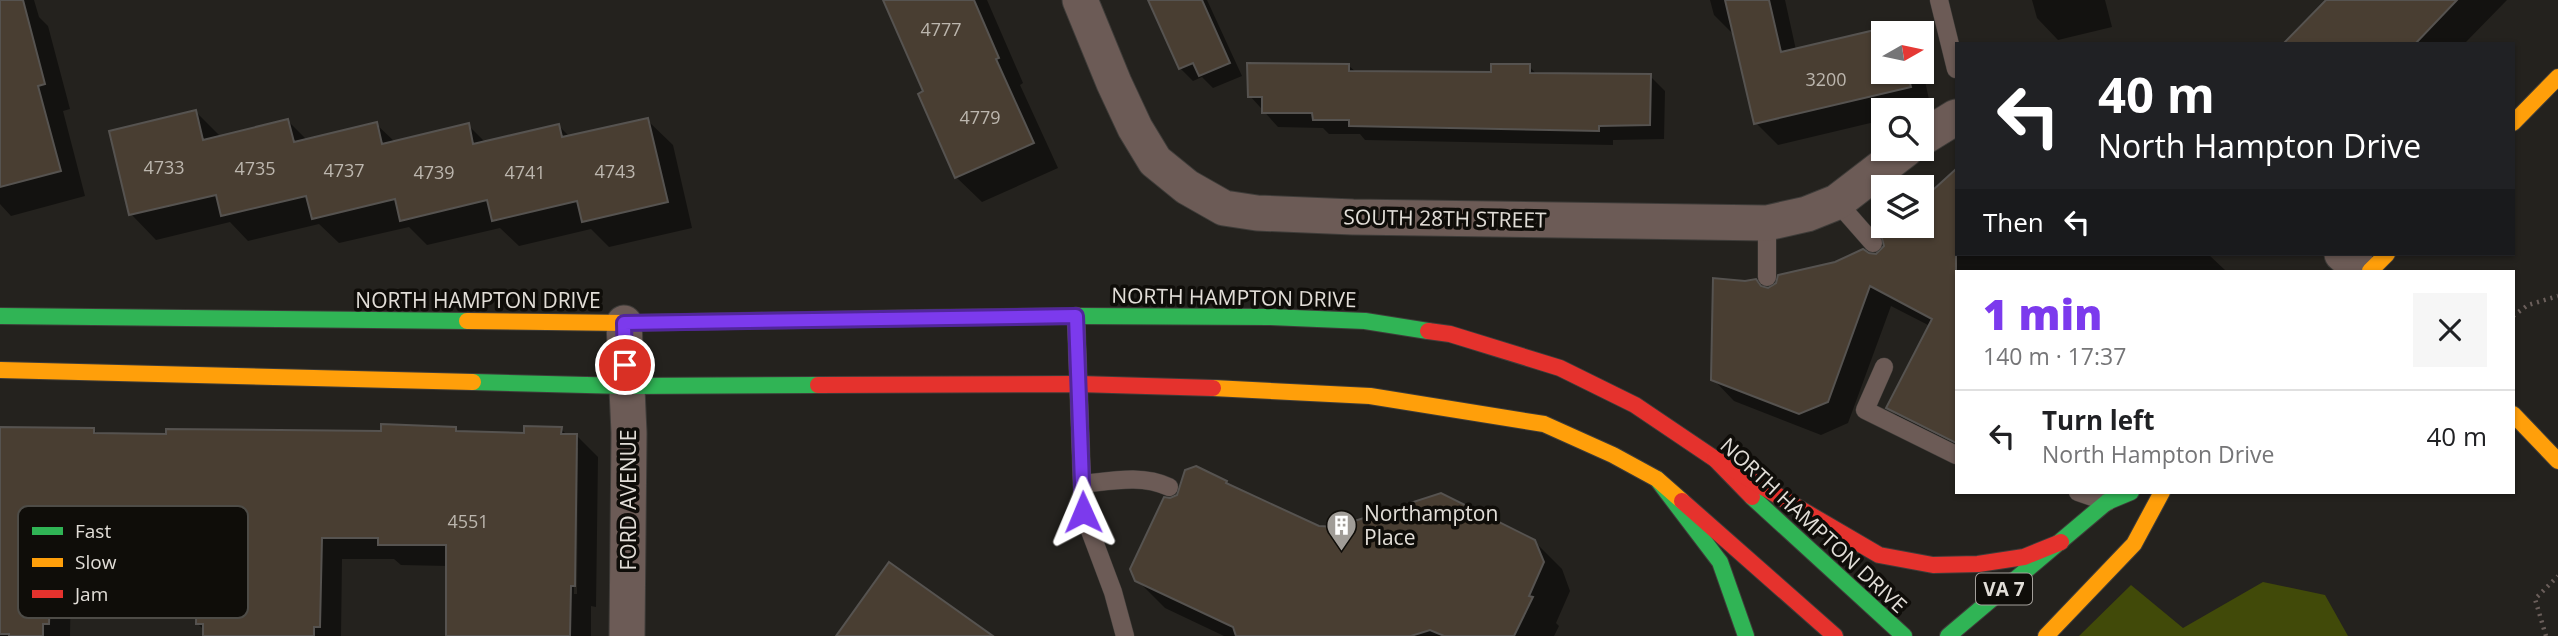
<!DOCTYPE html>
<html lang="en">
<head>
<meta charset="utf-8">
<style>
  :root { --surface:#fff; --page:#f6f6f6; --text:#202124; --muted:#757577; --line:#e0e0e0; --accent:#7c3aed }
  body { margin:0; font-family:"Open Sans",sans-serif; background:var(--page); color:var(--text); height:100vh; display:flex; flex-direction:column; font-size:26px; white-space:nowrap }
  * { box-sizing:border-box; margin:0 }
  p { font-size:23px; color:var(--muted) }
  .icon { flex:none; width:38px; height:38px; fill:none; stroke:currentColor; stroke-width:2; stroke-linecap:round; stroke-linejoin:round }
  .map { position:relative; flex:1; overflow:hidden }
  .sheet { position:absolute; left:1955px; top:270px; width:560px; height:224px; display:flex; flex-direction:column; background:var(--surface); border-radius:0px; box-shadow:0 2px 5px #0004 }
  .sheet>* { flex:none }
  .guide { position:absolute; left:1955px; top:42px; width:560px; height:214px; border-radius:0px; box-shadow:0 2px 5px #0004; background:#202124; color:#fff; overflow:hidden }
  .needle { width:46px; rotate:81deg }
  .buttons { position:absolute; left:1871px; top:21px; display:grid; gap:14px }
  .buttons a { display:grid; place-items:center; width:63px; height:63px; border-radius:0px; background:var(--surface); box-shadow:0 2px 5px #0004; font-size:35px }
  .pin { position:absolute; display:grid; place-items:center; width:60px; height:60px; color:#fff; margin:-30px; border:4px solid #fff; border-radius:50%; box-shadow:0 2px 7px #0007 }
  .me { position:absolute; width:77px; margin:-38px; rotate:359deg; stroke-linejoin:round; filter:drop-shadow(0 0 5px #0008) }
  .turn { display:flex; align-items:center; gap:24px; height:147px; padding:0 28px; font-size:32px }
  .turn .icon { width:91px; height:91px; stroke-width:2.5 }
  .turn b { display:block; font-size:49px; line-height:60px }
  .then { display:flex; align-items:center; height:66px; padding:0 28px; background:#0003; gap:14px; font-size:26px }
  .round { display:grid; place-items:center; flex:none; width:74px; height:74px; border-radius:0px; background:var(--page) }
  .overview { display:flex; align-items:center; justify-content:space-between; height:119px; padding:0 28px }
  h1 { font-size:42px; font-weight:800; line-height:52px; color:var(--accent) }
  ul { padding:0; list-style:none }
  li { display:flex; align-items:center; gap:21px; height:91px; padding:0 28px; border-top:2px solid var(--line) }
  li div { flex:1 }
  li b { display:block; font-size:26px }
  li em { font-style:normal }
  .map>svg:first-child { display:block }
</style>
</head>
<body>
<div class="map">
<svg width="2558" height="636" viewBox="0 0 2558 636">
  <rect width="100%" height="100%" fill="#24221e"/>
  <path fill="#414a09" d="M2263,582L2325,595L2348,636H2079L2131,585L2183,628Z"/>
  <g fill="#0007" fill-rule="evenodd">
    <path d="M0,0H34L39,17L48,26L70,109L63,111L85,196L11,216L0,204Z"/>
    <path d="M885,0H987L1023,83L1020,85L1058,168L982,202L956,177L925,92Z"/>
    <path d="M1151,0H1207L1242,76L1213,88L1202,77L1193,81L1180,68Z"/>
    <path d="M1710,0H1785L1796,50L1896,26L1902,33H1883V72H1922V67L1931,109L1922,111L1883,110V120L1778,145L1756,123L1736,37L1714,15Z"/>
    <path d="M2032,0H2105L2112,27L2058,40L2037,18Z"/>
    <path d="M2328,0H2507L2464,44H2286Z"/>
    <path d="M1349,66L1356,72L1493,74L1529,66L1537,75L1650,76L1665,91L1664,139L1613,140V145L1365,140L1360,134H1329L1323,128L1278,127L1250,96Z"/>
    <path d="M196,112L221,137L288,121L307,140L376,124L395,142L468,125L486,143L558,125L570,137L647,120L673,145L692,228L609,247L591,229L519,246L500,228L427,245L409,227L339,243L319,224L248,241L230,222L156,240L131,214Z"/>
    <path d="M1956,172V254H2208L2226,271H1956V452L1909,428L1888,407L1930,326L1891,306L1848,423L1821,435L1734,401L1713,379L1763,289L1768,290L1881,254L1886,246L1883,236L1895,226H1922V202Z"/>
    <path d="M0,428L94,430L98,434L168,435L383,433L455,429L459,433L526,435L561,429L567,435H576L598,457L596,607L591,606V636H448V566L401,565L394,559H342L341,636H205V631L197,623L198,579L71,577L70,636H0ZM575,448H578L577,594H574Z"/>
    <path d="M1196,468L1226,482L1232,488L1318,528L1534,541L1562,569L1570,591L1556,623L1559,626L1554,636H1224L1165,608L1137,580L1178,497Z"/>
  </g>
  <g fill="#493e32" stroke="#565350" stroke-width="2">
    <path d="M0,0H23L45,84L38,86L61,171L0,187Z"/>
    <path d="M883,0H974L999,58L996,59L1034,143L955,178L918,94L923,91Z"/>
    <path d="M1148,0H1202L1230,63L1199,76L1193,63L1179,69Z"/>
    <path d="M1725,0H1769L1781,52L1896,25L1898,33H1883V72H1907L1911,87L1754,124Z"/>
    <path d="M2326,0H2457L2415,44H2283Z"/>
    <path d="M1247,63L1349,64V71L1491,72V64H1530V73L1651,74L1650,125L1599,126V131L1349,126V120H1313L1312,113H1262V97H1248Z"/>
    <path d="M196,110L203,140L288,119L294,142L377,122L382,144L469,123L473,144L559,124L562,137L648,118L668,202L582,222L577,201L492,221L487,200L400,221L395,199L312,219L306,196L221,216L216,195L129,215L109,131Z"/>
    <path d="M1956,169V443L1886,408L1932,319L1870,286L1828,402L1799,414L1711,380L1713,278L1745,281L1756,279L1761,286L1768,288L1776,283L1778,275L1835,262L1863,249L1869,253L1876,254L1884,246L1881,235L1892,226H1922V200Z"/>
    <path d="M381,424L456,427V431L524,433V426L562,427L561,434H577L575,586H571L570,636H446V545H378V538H322L320,627H314V636H203V624H196L197,559L51,556L49,624H43V636H9V634H0V427L94,428V433L166,434V429L381,431Z"/>
    <path d="M1196,466L1227,481L1226,483L1319,526L1336,527L1441,493L1535,540L1544,562L1529,596L1533,597L1514,636H1444L1430,630L1411,636H1236L1233,627L1135,581L1130,569L1164,497L1170,498L1177,495L1185,470Z"/>
    <path d="M889,562L993,636H836Z"/>
  </g>
  <g fill="none" stroke-linecap="round" stroke-linejoin="round">
    <defs>
      <g id="lane">
        <path d="M1939,0L1956,69"/>
        <path d="M1837,202L1873,243"/>
        <path d="M1767,223V277"/>
        <path d="M1076,316L1083,512L1113,592L1125,636"/>
        <path d="M1884,367L1865,410L1956,455"/>
        <path d="M1082,484C1111,481 1142,474 1169,487"/>
        <path d="M2078,492L2107,502"/>
      </g>
      <g id="street">
        <path d="M1080,0L1114,83L1135,128L1155,161L1187,187L1224,208L1257,213L1353,217L1767,223L1807,214L1837,202L1906,149"/>
        <path d="M1922,138L1956,117"/>
        <path d="M2342,254L2362,271"/>
        <path d="M624,323L629,433L627,636"/>
      </g>
      <g id="fast">
        <path d="M0,316L467,321"/>
        <path d="M916,318L1076,316L1270,317L1365,321L1428,331"/>
        <path d="M473,382L625,386L818,385"/>
        <path d="M1657,479L1720,562L1746,636"/>
        <path d="M1752,497L1904,636"/>
        <path d="M1948,636L2107,502L2131,492"/>
      </g>
      <g id="slow">
        <path d="M2513,123L2558,77"/>
        <path d="M2370,271L2387,254"/>
        <path d="M467,321L624,323L916,318"/>
        <path d="M0,370L473,382"/>
        <path d="M1213,388L1370,396L1544,424L1613,455L1657,479L1682,501"/>
        <path d="M2513,414L2558,461"/>
        <path d="M2046,636L2134,544L2162,492"/>
      </g>
      <g id="jam">
        <path d="M1428,331L1450,334L1560,368L1635,405L1715,459L1752,497"/>
        <path d="M818,385L1079,384L1213,388"/>
        <path d="M1715,459L1879,555L1933,565L1978,564L2024,557L2061,542"/>
        <path d="M1682,501L1835,636"/>
      </g>
    </defs>
    <use href="#lane" stroke="#3e3c39" stroke-width="19"/>
    <use href="#street" stroke="#3e3c39" stroke-width="37"/>
    <use href="#fast" stroke="#3e3c39" stroke-width="18"/>
    <use href="#slow" stroke="#3e3c39" stroke-width="18"/>
    <use href="#jam" stroke="#3e3c39" stroke-width="18"/>
    <g stroke="#6b5f5b" stroke-width="4.5" stroke-dasharray="2 5" stroke-linecap="butt">
      <path d="M2513,316L2528,305L2558,296"/>
      <path d="M2546,636L2535,599L2558,576"/>
    </g>
    <use href="#lane" stroke="#6c5b56" stroke-width="18"/>
    <use href="#street" stroke="#6c5b56" stroke-width="35"/>
    <use href="#fast" stroke="#30b455" stroke-width="16"/>
    <use href="#slow" stroke="#ff9f0a" stroke-width="16"/>
    <use href="#jam" stroke="#e5322d" stroke-width="16"/>
  </g>
  <g fill="none" stroke-linecap="round" stroke-linejoin="round">
    <defs>
      <path id="route" d="M625,365L624,323L1076,316L1083,512"/>
    </defs>
    <use href="#route" stroke="#51269a" stroke-width="18"/>
    <use href="#route" stroke="#7c3aed" stroke-width="12"/>
  </g>
  <defs>
    <symbol id="building-pin" viewBox="-11 -11 22 30"><path d="M0 17L-7.5 6A9.5 9.5 0 1 1 7.5 6Z" fill="#a09c97" stroke="#0f0d09"/><path d="M-4-6H4V6H1V3H-1V6H-4ZM-2.5-4.3h1.7v1.8h-1.7ZM.8-4.3h1.7v1.8H.8ZM-2.5-1h1.7V.8h-1.7ZM.8-1h1.7V.8H.8Z" fill="#fff"/></symbol>
  </defs>
  <g fill-rule="evenodd">
    <use href="#building-pin" x="1324" y="508" width="35" height="47"/>
  </g>
  <g text-anchor="middle" dominant-baseline="central" stroke-width="7" stroke-linejoin="round" paint-order="stroke">
    <g font-size="18" fill="#bcb6ae">
      <text x="941" y="29">4777</text>
      <text x="1826" y="79">3200</text>
      <text x="980" y="117">4779</text>
      <text x="164" y="167">4733</text>
      <text x="255" y="168">4735</text>
      <text x="344" y="170">4737</text>
      <text x="615" y="171">4743</text>
      <text x="434" y="172">4739</text>
      <text x="525" y="172">4741</text>
      <text x="468" y="521">4551</text>
    </g>
    <rect fill="#0f0d09" stroke="#a39f9a" stroke-width="2" x="1976" y="573.5" width="56" height="31" rx="5"/>
    <g font-size="19" font-weight="bold" fill="#e2ded8">
      <text x="2004" y="589">VA 7</text>
    </g>
    <g font-size="21" fill="#e2ded8" stroke="#0f0d09">
      <text transform="translate(1445 218) rotate(1)">SOUTH 28TH STREET</text>
      <text transform="translate(1234 297) rotate(1)">NORTH HAMPTON DRIVE</text>
      <text x="478" y="300">NORTH HAMPTON DRIVE</text>
      <text transform="translate(628 500) rotate(-90)">FORD AVENUE</text>
      <text transform="translate(1814 525) rotate(43)">NORTH HAMPTON DRIVE</text>
    </g>
    <g font-size="21" fill="#e2ded8" stroke="#0f0d09" text-anchor="start">
      <text x="1364" y="513">Northampton<tspan x="1364" dy="24">Place</tspan></text>
    </g>
  </g>
  <rect x="18" y="506" width="230" height="112" rx="10" fill="#0f0d09" stroke="#4e4c47" stroke-width="2"/>
  <rect x="32" y="527" width="31" height="8" fill="#30b455"/>
  <rect x="32" y="558" width="31" height="9" fill="#ff9f0a"/>
  <rect x="32" y="590" width="31" height="8" fill="#e5322d"/>
  <g font-size="19" fill="#e2ded8">
    <text x="75" y="538">Fast</text>
    <text x="75" y="569">Slow</text>
    <text x="75" y="601">Jam</text>
  </g>
</svg>
<div class="buttons">
<a><svg class="needle" viewBox="-14 -14 28 28"><path d="M0-13l5 13h-10z" fill="#e53935"/><path d="M0 13l5-13h-10z" fill="#757577"/></svg></a>
<a><svg class="icon" aria-label="search" viewBox="0 0 24 24"><circle cx="10" cy="10" r="6"/><path d="M15 15l6 6"/></svg></a>
<a><svg class="icon" aria-label="layers" viewBox="0 0 24 24"><path d="M12 4l9 5-9 5-9-5zM3 14l9 5 9-5"/></svg></a>
</div>
<div class="pin" style="left:625px;top:365px;background:#d93025"><svg class="icon" aria-label="arrive" viewBox="0 0 24 24"><path d="M6 21V4h12l-3 4 3 4H6"/></svg></div>
<svg class="me" style="left:1083px;top:512px" viewBox="-20 -20 40 40"><path d="M0-17L14 15 0 8-14 15z" fill="#7c3aed" stroke="#fff" stroke-width="4"/></svg>
<div class="guide">
<div class="turn"><svg class="icon" aria-label="left" viewBox="0 0 24 24"><path d="M17 20v-9H6M10 6l-5 5 5 5"/></svg><div><b>40 m</b>North Hampton Drive</div></div>
<div class="then">Then<svg class="icon" aria-label="left" viewBox="0 0 24 24"><path d="M17 20v-9H6M10 6l-5 5 5 5"/></svg></div>
</div>
<section class="sheet">
<div class="overview"><div><h1>1 min</h1><p>140 m · 17:37</p></div><a class="round"><svg class="icon" aria-label="close" viewBox="0 0 24 24"><path d="M6 6l12 12M18 6L6 18"/></svg></a></div>
<ul>
<li><svg class="icon" aria-label="left" viewBox="0 0 24 24"><path d="M17 20v-9H6M10 6l-5 5 5 5"/></svg><div><b>Turn left</b><p>North Hampton Drive</p></div><em>40 m</em></li>
</ul>
</section>
</div>
</body>
</html>
